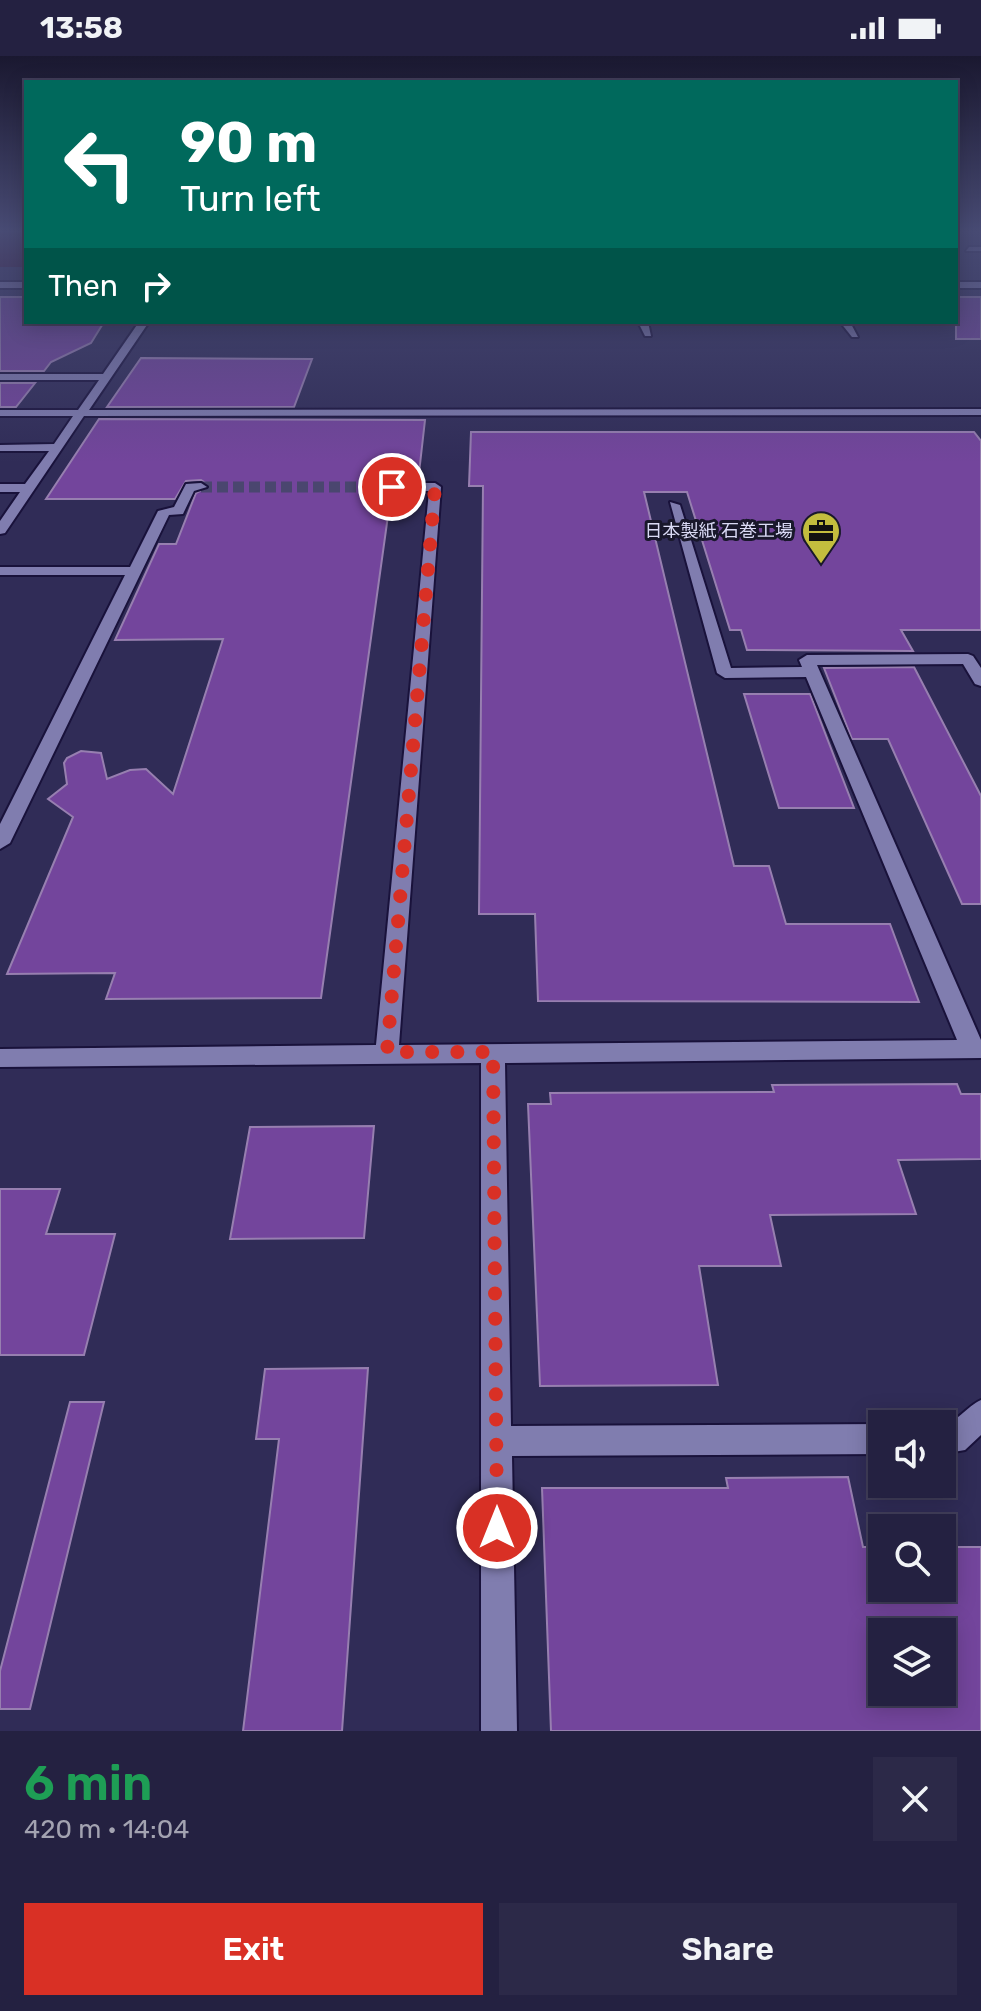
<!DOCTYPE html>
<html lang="en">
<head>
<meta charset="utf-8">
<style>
  :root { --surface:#242141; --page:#2c2948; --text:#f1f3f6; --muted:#a3a3b1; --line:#413e5a; --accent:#d93025 }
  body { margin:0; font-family:Rubik,"Noto Sans JP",sans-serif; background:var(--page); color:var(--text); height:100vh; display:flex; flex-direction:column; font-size:30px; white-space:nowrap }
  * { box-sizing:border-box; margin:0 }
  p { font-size:26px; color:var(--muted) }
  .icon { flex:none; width:44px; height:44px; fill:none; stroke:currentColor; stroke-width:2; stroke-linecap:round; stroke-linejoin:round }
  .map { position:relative; height:1675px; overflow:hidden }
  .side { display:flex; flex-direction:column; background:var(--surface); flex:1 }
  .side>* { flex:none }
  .hud { position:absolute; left:24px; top:24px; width:934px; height:244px; border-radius:0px; box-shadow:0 4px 20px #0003,0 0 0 2px var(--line); background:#00695c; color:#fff; overflow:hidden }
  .controls { position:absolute; left:868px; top:1354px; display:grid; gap:16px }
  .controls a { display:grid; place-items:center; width:88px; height:88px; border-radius:0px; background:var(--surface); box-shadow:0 4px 20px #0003,0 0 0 2px var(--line); font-size:40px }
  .pin { position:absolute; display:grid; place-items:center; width:68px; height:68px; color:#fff; margin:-34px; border:4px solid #fff; border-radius:50%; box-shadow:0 2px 8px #0007 }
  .me { position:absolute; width:88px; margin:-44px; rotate:0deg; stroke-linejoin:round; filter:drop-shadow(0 0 6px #0008) }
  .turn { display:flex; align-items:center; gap:28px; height:168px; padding:0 24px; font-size:36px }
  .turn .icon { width:104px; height:104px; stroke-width:2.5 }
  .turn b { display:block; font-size:56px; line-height:68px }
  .then { display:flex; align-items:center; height:76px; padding:0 24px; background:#0003; gap:16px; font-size:30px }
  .round { display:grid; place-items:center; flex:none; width:84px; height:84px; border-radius:0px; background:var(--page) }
  .overview { display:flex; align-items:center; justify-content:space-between; height:136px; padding:0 24px }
  h1 { font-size:48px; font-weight:600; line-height:60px; color:#1e9e55 }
  .cta { display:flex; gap:16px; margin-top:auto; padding:16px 24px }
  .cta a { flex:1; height:92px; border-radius:0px; background:var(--accent); color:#fff; font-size:32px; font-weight:600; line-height:92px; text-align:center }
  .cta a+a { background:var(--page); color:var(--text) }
  .status { display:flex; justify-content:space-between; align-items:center; height:56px; padding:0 40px; background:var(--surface); direction:ltr }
  .status svg { height:22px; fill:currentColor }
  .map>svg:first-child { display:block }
</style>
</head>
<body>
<div class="status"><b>13:58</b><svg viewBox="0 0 49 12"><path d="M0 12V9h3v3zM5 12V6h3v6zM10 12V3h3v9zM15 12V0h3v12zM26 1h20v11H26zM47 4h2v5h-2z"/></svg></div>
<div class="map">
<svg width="981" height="1675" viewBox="0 0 981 1675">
  <rect width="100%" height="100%" fill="#302c57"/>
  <rect fill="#330322" x="0" y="173" width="26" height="38"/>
  <g fill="#73459c" stroke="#977fb0" stroke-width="2" fill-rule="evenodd">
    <path d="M0,241H26V266H104L91,287L51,306L44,315H0Z"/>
    <rect x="956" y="241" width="25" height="42"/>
    <path d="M141,302L312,303L294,351H107Z"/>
    <path d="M0,327H35L16,351H0Z"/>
    <path d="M99,363L425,364L419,417H394L393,424L383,430L391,438L321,942L106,943L115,917L7,918L73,761L48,743L67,728L64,707L67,702L81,695L101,697L107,723L130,714L146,713L173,738L223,583L115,584L159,488H176L196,437L210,430L201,424L186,425L175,443H46Z"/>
    <path d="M471,376H974L981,385V574H901L913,595L747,594L741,574H730L687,436H644L734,810H769L786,868H890L919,946L538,945L535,858H479L483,430H469Z"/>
    <path d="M914,611L981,740V848H962L888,683H852L824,612Z"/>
    <path d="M744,638H810L854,752H779Z"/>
    <path d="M957,1028L961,1038H981V1103L898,1104L916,1158L770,1159L781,1210H699L718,1329L540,1330L528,1048H551L550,1037L774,1036L772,1029Z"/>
    <path d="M374,1070L364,1182L230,1183L250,1071Z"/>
    <path d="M0,1133H60L46,1178H115L84,1299H0Z"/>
    <path d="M368,1312L342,1675H243L279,1383H256L265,1313Z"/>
    <path d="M70,1346H104L30,1653H0V1615Z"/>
    <path d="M848,1421L863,1491H882V1532H942V1491H981V1675H551L542,1432H728L726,1422ZM882,1576H942V1636H882Z"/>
  </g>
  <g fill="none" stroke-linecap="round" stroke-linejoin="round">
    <path stroke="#4a466f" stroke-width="11" stroke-dasharray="11 5" stroke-linecap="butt" d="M201,431H392"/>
    <defs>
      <g id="minor">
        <path d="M969,191H981V195H966Z"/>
        <rect x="0" y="226" width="26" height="6"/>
        <rect x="956" y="226" width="25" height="6"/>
        <path d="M139,266H149L89,354L981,353V359L84,360L5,477L0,478V465L20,436H0V428H25L49,395H0V389L54,388L73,360H0V354H78L99,324H0V318H103Z"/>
        <path d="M638,266H648L651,280H645Z"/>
        <path d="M840,266H850L858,281H852Z"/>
        <path d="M435,427L441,431L399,989L957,984L806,621L725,622L717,617L670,446L680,449L731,612L802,611L799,604L807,599L968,598L973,600L981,612V630L975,628L963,608L817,609L981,984V1002L505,1007L511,1370L882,1368V1398L512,1400L517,1675H481V1007L0,1011V993L376,989L429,435H392L386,431L392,427Z"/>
        <path d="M186,428L201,427L207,431L194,435L183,458L169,459L10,787L0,793V768L125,519H0V511H130L158,455L174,451Z"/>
        <path d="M981,1344V1379L965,1394L942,1398V1368C956,1368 967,1350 981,1344Z"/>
      </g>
    </defs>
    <use href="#minor" stroke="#19123b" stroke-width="4"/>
    <use href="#minor" fill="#807daf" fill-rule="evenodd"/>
  </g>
  <linearGradient id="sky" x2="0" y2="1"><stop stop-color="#1a1830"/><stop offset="0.43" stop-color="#484b74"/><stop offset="1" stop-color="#484b74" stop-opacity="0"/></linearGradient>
  <rect width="981" height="407" fill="url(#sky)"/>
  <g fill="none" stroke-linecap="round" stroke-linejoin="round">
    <path stroke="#d93025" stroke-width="14" stroke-dasharray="0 25.2" d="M392,431H435L387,996H493L497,1472"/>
  </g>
  <defs>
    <symbol id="office-pin" viewBox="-11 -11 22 30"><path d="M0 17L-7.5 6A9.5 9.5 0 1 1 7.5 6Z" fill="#c3bd3e" stroke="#19182b"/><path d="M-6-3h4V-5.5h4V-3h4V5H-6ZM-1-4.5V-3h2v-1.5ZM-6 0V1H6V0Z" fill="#111"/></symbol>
  </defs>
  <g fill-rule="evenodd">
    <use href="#office-pin" x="799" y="453" width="44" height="60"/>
  </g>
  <g text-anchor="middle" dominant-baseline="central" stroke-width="6" stroke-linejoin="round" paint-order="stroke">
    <g font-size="18" fill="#dadaf5" stroke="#19182b" text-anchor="end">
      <text x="793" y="475">日本製紙 石巻工場</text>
    </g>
  </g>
</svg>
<div class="controls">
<a><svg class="icon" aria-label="sound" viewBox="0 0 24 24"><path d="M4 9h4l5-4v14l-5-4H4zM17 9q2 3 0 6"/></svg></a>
<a><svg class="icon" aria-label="search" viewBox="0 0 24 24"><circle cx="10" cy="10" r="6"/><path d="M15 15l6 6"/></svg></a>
<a><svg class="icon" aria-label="layers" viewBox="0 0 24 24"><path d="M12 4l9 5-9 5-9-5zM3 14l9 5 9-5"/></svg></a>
</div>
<div class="pin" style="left:392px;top:431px;background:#d93025"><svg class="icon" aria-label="arrive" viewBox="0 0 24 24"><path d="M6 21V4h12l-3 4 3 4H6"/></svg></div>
<svg class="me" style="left:497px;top:1472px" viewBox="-20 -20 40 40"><circle r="17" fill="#d93025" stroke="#fff" stroke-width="3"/><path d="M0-11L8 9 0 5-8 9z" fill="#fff"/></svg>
<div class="hud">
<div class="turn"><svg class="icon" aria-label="left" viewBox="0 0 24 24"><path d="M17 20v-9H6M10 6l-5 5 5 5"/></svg><div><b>90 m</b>Turn left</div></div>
<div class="then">Then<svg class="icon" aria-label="right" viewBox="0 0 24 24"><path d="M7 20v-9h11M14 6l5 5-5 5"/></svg></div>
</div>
</div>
<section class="side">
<div class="overview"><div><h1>6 min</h1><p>420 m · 14:04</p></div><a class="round"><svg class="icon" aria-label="close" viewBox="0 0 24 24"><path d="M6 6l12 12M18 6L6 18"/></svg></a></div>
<div class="cta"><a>Exit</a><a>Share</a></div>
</section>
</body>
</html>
